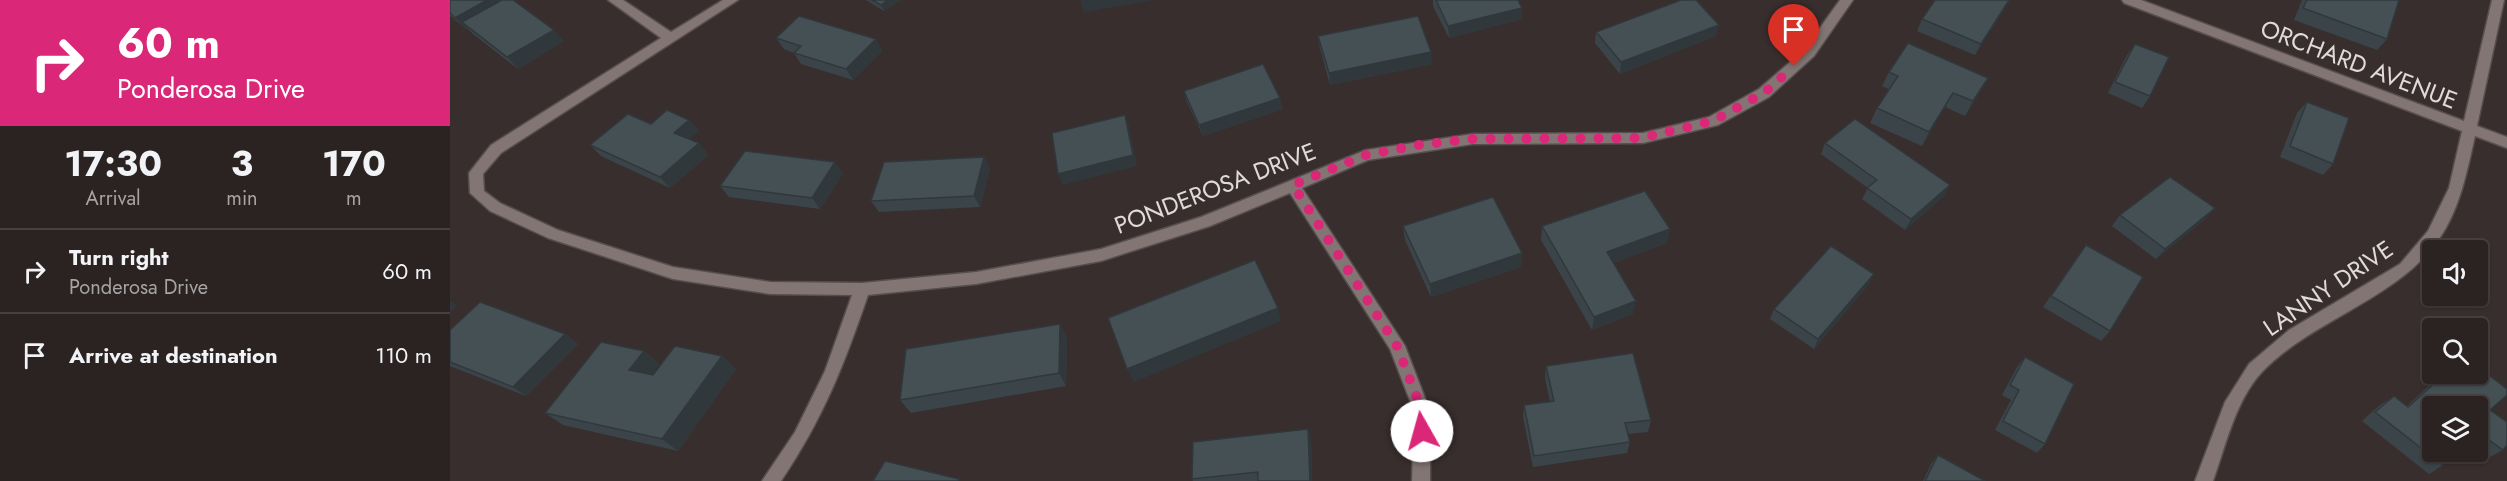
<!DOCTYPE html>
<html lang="en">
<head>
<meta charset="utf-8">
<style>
  :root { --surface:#2b2222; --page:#332a2a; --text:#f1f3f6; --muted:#a6a4a5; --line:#473f40 }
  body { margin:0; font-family:Jost,sans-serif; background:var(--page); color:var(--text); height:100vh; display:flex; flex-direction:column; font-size:22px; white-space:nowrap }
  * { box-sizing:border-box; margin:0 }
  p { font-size:20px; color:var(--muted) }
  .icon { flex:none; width:33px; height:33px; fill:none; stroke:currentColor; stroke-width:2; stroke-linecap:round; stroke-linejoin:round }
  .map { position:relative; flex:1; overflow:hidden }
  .side { display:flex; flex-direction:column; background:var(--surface); width:450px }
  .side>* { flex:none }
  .top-card { background:#db2777; color:#fff; overflow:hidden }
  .fabs { position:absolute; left:1972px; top:240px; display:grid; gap:12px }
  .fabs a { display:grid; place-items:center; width:66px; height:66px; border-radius:6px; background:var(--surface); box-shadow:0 2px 4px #0004,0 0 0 2px var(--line); font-size:30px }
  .pin { position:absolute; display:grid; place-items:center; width:51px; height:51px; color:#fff; margin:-62px -26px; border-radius:50% 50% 50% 0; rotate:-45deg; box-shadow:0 0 6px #0007 }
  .pin .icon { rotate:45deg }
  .me { position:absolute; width:66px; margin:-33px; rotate:353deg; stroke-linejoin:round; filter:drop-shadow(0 0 4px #0008) }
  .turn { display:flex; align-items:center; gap:21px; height:126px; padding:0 18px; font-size:27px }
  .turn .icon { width:78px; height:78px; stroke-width:2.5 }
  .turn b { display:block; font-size:42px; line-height:51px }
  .eta { display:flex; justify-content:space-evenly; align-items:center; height:102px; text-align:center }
  .eta b { font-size:36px; font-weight:700; line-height:42px }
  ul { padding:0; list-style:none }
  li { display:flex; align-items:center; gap:18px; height:84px; padding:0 18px; border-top:2px solid var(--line) }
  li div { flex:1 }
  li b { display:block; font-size:22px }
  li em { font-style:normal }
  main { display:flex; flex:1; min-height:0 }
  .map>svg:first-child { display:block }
</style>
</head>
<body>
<main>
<section class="side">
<div class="top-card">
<div class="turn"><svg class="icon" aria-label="right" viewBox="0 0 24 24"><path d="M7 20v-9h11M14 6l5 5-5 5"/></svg><div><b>60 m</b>Ponderosa Drive</div></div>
</div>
<div class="eta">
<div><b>17:30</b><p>Arrival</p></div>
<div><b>3</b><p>min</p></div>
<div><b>170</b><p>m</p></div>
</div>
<ul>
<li><svg class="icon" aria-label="right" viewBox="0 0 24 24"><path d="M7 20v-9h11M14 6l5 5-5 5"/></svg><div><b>Turn right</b><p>Ponderosa Drive</p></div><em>60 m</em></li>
<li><svg class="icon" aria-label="arrive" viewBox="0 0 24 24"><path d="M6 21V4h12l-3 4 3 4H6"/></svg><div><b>Arrive at destination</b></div><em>110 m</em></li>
</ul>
</section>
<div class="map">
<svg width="2057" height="481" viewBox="0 0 2057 481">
  <rect width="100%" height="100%" fill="#392e2e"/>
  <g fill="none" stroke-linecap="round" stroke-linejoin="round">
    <defs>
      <g id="street">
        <path d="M158,0H173L221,32L273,0H288L51,153L33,174L34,191L50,203L108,230L223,267L320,282L412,283L526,272L651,249L751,217L916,150L1023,134L1193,133L1259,117L1309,89L1354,50L1390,0H1403L1364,56L1319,97L1268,125L1193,143L1023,144L918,160L852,188L955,346L980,411V481H962L964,411L940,349L840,193L760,226L651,261L526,284L418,295C394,365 373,419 331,481H312L345,432L375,371L402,295L320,294L223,279L98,238L40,211L20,193L19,173L41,145L211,38Z"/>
        <path d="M1672,0H1691L2014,121L2042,0H2054L2027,126L2057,137V148L2025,136C2017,171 2010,209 1989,239C1947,300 1862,319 1811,373C1785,402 1776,445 1763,481H1745L1775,402L1799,364L1839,330L1950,264L1978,231L1999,188L2012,131L1674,3Z"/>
      </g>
    </defs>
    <use href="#street" stroke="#564d4d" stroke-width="3"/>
    <use href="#street" fill="#827574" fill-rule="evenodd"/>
  </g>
  <g fill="#3b4549">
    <path d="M0,0L114,41L68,69L23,34L18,29H17L0,16Z"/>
    <path d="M416,0H451L434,11Z"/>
    <path d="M983,0H1068L1072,8V19L999,38L983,6Z"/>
    <path d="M1485,0H1560L1525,55L1467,31L1472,19Z"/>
    <path d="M1852,0H1949L1937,39L1927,50L1844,20Z"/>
    <path d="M1146,32L1266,36L1170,74L1145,43Z"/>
    <path d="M868,36L982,64L880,85L870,48Z"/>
    <path d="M326,38L426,39L432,51L403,80L351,64L344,53L334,49Z"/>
    <path d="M1685,44L1700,96L1692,108L1658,93L1677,55Z"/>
    <path d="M1439,72L1538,78L1530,92L1515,116L1495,107L1472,146L1420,123L1427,108L1439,89L1432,86Z"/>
    <path d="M734,91L833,109L753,136L737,102Z"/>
    <path d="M1857,102L1883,164L1873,175L1830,157L1847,113Z"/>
    <path d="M239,120L249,131L239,139L249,143L258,155L220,188L151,156L140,145L201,124Z"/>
    <path d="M1375,143L1494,196L1455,230L1412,199L1418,188L1371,154Z"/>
    <path d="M534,157L540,168L530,207L429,212L421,201Z"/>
    <path d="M393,173L370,209L279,197L270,186Z"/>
    <path d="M1765,208L1755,219L1706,259L1662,226L1670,215Z"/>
    <path d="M953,226L1072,253L1071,267L981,297L955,240Z"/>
    <path d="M1092,226L1217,243L1163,263L1183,314L1142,330L1091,240Z"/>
    <path d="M1636,245L1660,331L1651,341L1593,307Z"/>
    <path d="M1419,284L1364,349L1320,319L1324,309Z"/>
    <path d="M0,330L115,334L128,344L76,396L0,366Z"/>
    <path d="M617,337L616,386L461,413L450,400Z"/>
    <path d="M194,351L209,364L201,375H203L272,356L286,369L228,451L113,425L95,413Z"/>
    <path d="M1575,357L1595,444L1587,453L1545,430L1561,400L1552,395L1567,367Z"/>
    <path d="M1096,366L1201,420L1198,432L1178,434L1180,442L1177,453L1083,467L1073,417L1074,405L1100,402L1095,378Z"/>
    <path d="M1992,374H2028L2053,450L2038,458L2028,451V406L1993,465L1979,474L1912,421L1930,405L1944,396L1957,406Z"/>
    <path d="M861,438L862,481H743L742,479Z"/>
    <path d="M1488,455L1535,481H1473L1481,464Z"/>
  </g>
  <g fill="#30383c">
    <path d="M37,0H60L12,22L18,29H17L5,18Z"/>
    <path d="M438,0H451L434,11L431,5Z"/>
    <path d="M633,0H703L634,12L630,1Z"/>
    <path d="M1559,0H1560L1557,5L1525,55L1531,44Z"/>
    <path d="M1072,8V19L999,38L998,26Z"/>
    <path d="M1269,25L1266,36L1170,74L1171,62Z"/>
    <path d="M104,30L114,41L68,69L57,57Z"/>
    <path d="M426,39L432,51L403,80L396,69Z"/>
    <path d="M981,52L982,64L880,85L879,73Z"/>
    <path d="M1538,78L1530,92L1515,116L1523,101Z"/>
    <path d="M1503,93L1495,107L1472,146L1479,132Z"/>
    <path d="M830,98L833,109L753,136L749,125Z"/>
    <path d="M675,115L679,126L687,166L613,185L608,174Z"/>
    <path d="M239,120L249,131L234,144L224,133Z"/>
    <path d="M249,143L258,155L220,188L210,177Z"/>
    <path d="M534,157L540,168L530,207L524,196Z"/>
    <path d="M385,162L393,173L370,209L362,198Z"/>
    <path d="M1500,185L1494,196L1455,230L1461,219Z"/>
    <path d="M1765,208L1755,219L1706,259L1715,249Z"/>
    <path d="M1220,229L1217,243L1155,266L1157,252Z"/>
    <path d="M1072,253L1071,267L981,297L980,284Z"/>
    <path d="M1424,274L1419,284L1364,349L1368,339Z"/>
    <path d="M0,300L7,306L0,312Z"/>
    <path d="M1186,301L1183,314L1142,330L1144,317Z"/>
    <path d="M828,308L831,321L684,382L677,369Z"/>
    <path d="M610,324L617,337L616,386L609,373Z"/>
    <path d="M115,334L128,344L76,396L63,387Z"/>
    <path d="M194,351L209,364L195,383L179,370Z"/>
    <path d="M272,356L286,369L228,451L212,439Z"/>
    <path d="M858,429L861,438L862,481H860Z"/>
  </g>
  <g fill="#455055" stroke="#30383c" stroke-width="1.5">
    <path d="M0,0H37L5,18L0,13Z"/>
    <path d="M52,0H63L104,30L57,57L12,22Z"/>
    <path d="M422,0H438L431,5Z"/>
    <path d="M986,0H1068L1072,8L998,26Z"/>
    <path d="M1231,0H1246L1269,25L1171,62L1146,32Z"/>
    <path d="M1485,0H1559L1531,44L1472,19Z"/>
    <path d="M1857,0H1949L1937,39L1853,8Z"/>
    <path d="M349,16L426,39L396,69L344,53L351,46L326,38Z"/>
    <path d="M968,16L981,52L879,73L868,36Z"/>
    <path d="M1458,43L1538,78L1523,101L1503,93L1479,132L1427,108L1448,76L1439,72Z"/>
    <path d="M1685,44L1719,57L1700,96L1665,82Z"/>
    <path d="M813,64L830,98L749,125L734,91Z"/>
    <path d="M1857,102L1899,118L1883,164L1840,146Z"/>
    <path d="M217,110L239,120L224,133L249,143L210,177L140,145L178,114L201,124Z"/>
    <path d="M675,115L683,155L608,174L602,133Z"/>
    <path d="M1405,119L1500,185L1461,219L1417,188L1427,180L1375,143Z"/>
    <path d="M295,151L385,162L362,198L270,186Z"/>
    <path d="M534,157L524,196L421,201L434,162Z"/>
    <path d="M1720,177L1765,208L1715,249L1670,215Z"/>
    <path d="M1195,191L1220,229L1157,252L1186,301L1144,317L1092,226Z"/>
    <path d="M1043,197L1072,253L980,284L953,226Z"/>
    <path d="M1636,245L1693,277L1660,331L1601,296Z"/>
    <path d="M1381,246L1424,274L1368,339L1324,309Z"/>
    <path d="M805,260L828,308L677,369L658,318Z"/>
    <path d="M30,302L115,334L63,387L0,362V330Z"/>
    <path d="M610,324L609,373L450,400L456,349Z"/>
    <path d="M151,342L194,351L179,370L203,375L225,346L272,356L212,439L95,413Z"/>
    <path d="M1183,353L1201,420L1175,423L1180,442L1084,456L1074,405L1104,401L1096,366Z"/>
    <path d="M1575,357L1624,384L1595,444L1553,421L1569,390L1560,385Z"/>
    <path d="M2028,367L2057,389V395L2040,410L2057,422V445L2053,450L2028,432V406H1983V452H2007L1993,465L1925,412L1944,396L1958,407L1995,374H2028Z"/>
    <path d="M858,429L860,481H808V472L742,479L743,442Z"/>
    <path d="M1488,455L1535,481H1475Z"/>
    <path d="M435,461L509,479L508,481H423Z"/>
  </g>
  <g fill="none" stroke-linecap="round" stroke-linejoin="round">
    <path stroke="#db2777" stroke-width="10" stroke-dasharray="0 18" d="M972,431V411L947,346L843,185L916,155L969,145L1023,139L1192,138L1263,121L1314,93L1344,66"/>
  </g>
  <g text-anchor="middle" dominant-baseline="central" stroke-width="6" stroke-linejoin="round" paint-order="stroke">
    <g font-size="24" fill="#e1dad9" stroke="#392e2e">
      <text transform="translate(1909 64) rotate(21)">ORCHARD AVENUE</text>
      <text transform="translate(765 188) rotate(-21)">PONDEROSA DRIVE</text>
      <text transform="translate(1878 288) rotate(-34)">LANNY DRIVE</text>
    </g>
  </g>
</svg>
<div class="fabs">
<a><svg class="icon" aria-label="sound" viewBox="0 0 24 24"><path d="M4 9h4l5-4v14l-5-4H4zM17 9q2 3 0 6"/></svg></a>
<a><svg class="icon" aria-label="search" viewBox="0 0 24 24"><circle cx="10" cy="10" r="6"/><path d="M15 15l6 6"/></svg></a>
<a><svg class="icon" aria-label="layers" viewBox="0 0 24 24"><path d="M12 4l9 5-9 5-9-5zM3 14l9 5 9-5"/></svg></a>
</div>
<div class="pin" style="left:1344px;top:66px;background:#d93025"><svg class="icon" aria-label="arrive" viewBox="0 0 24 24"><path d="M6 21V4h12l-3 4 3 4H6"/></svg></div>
<svg class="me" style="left:972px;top:431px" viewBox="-20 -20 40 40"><circle r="19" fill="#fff"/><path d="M0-13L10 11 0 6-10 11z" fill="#db2777"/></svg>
</div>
</main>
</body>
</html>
